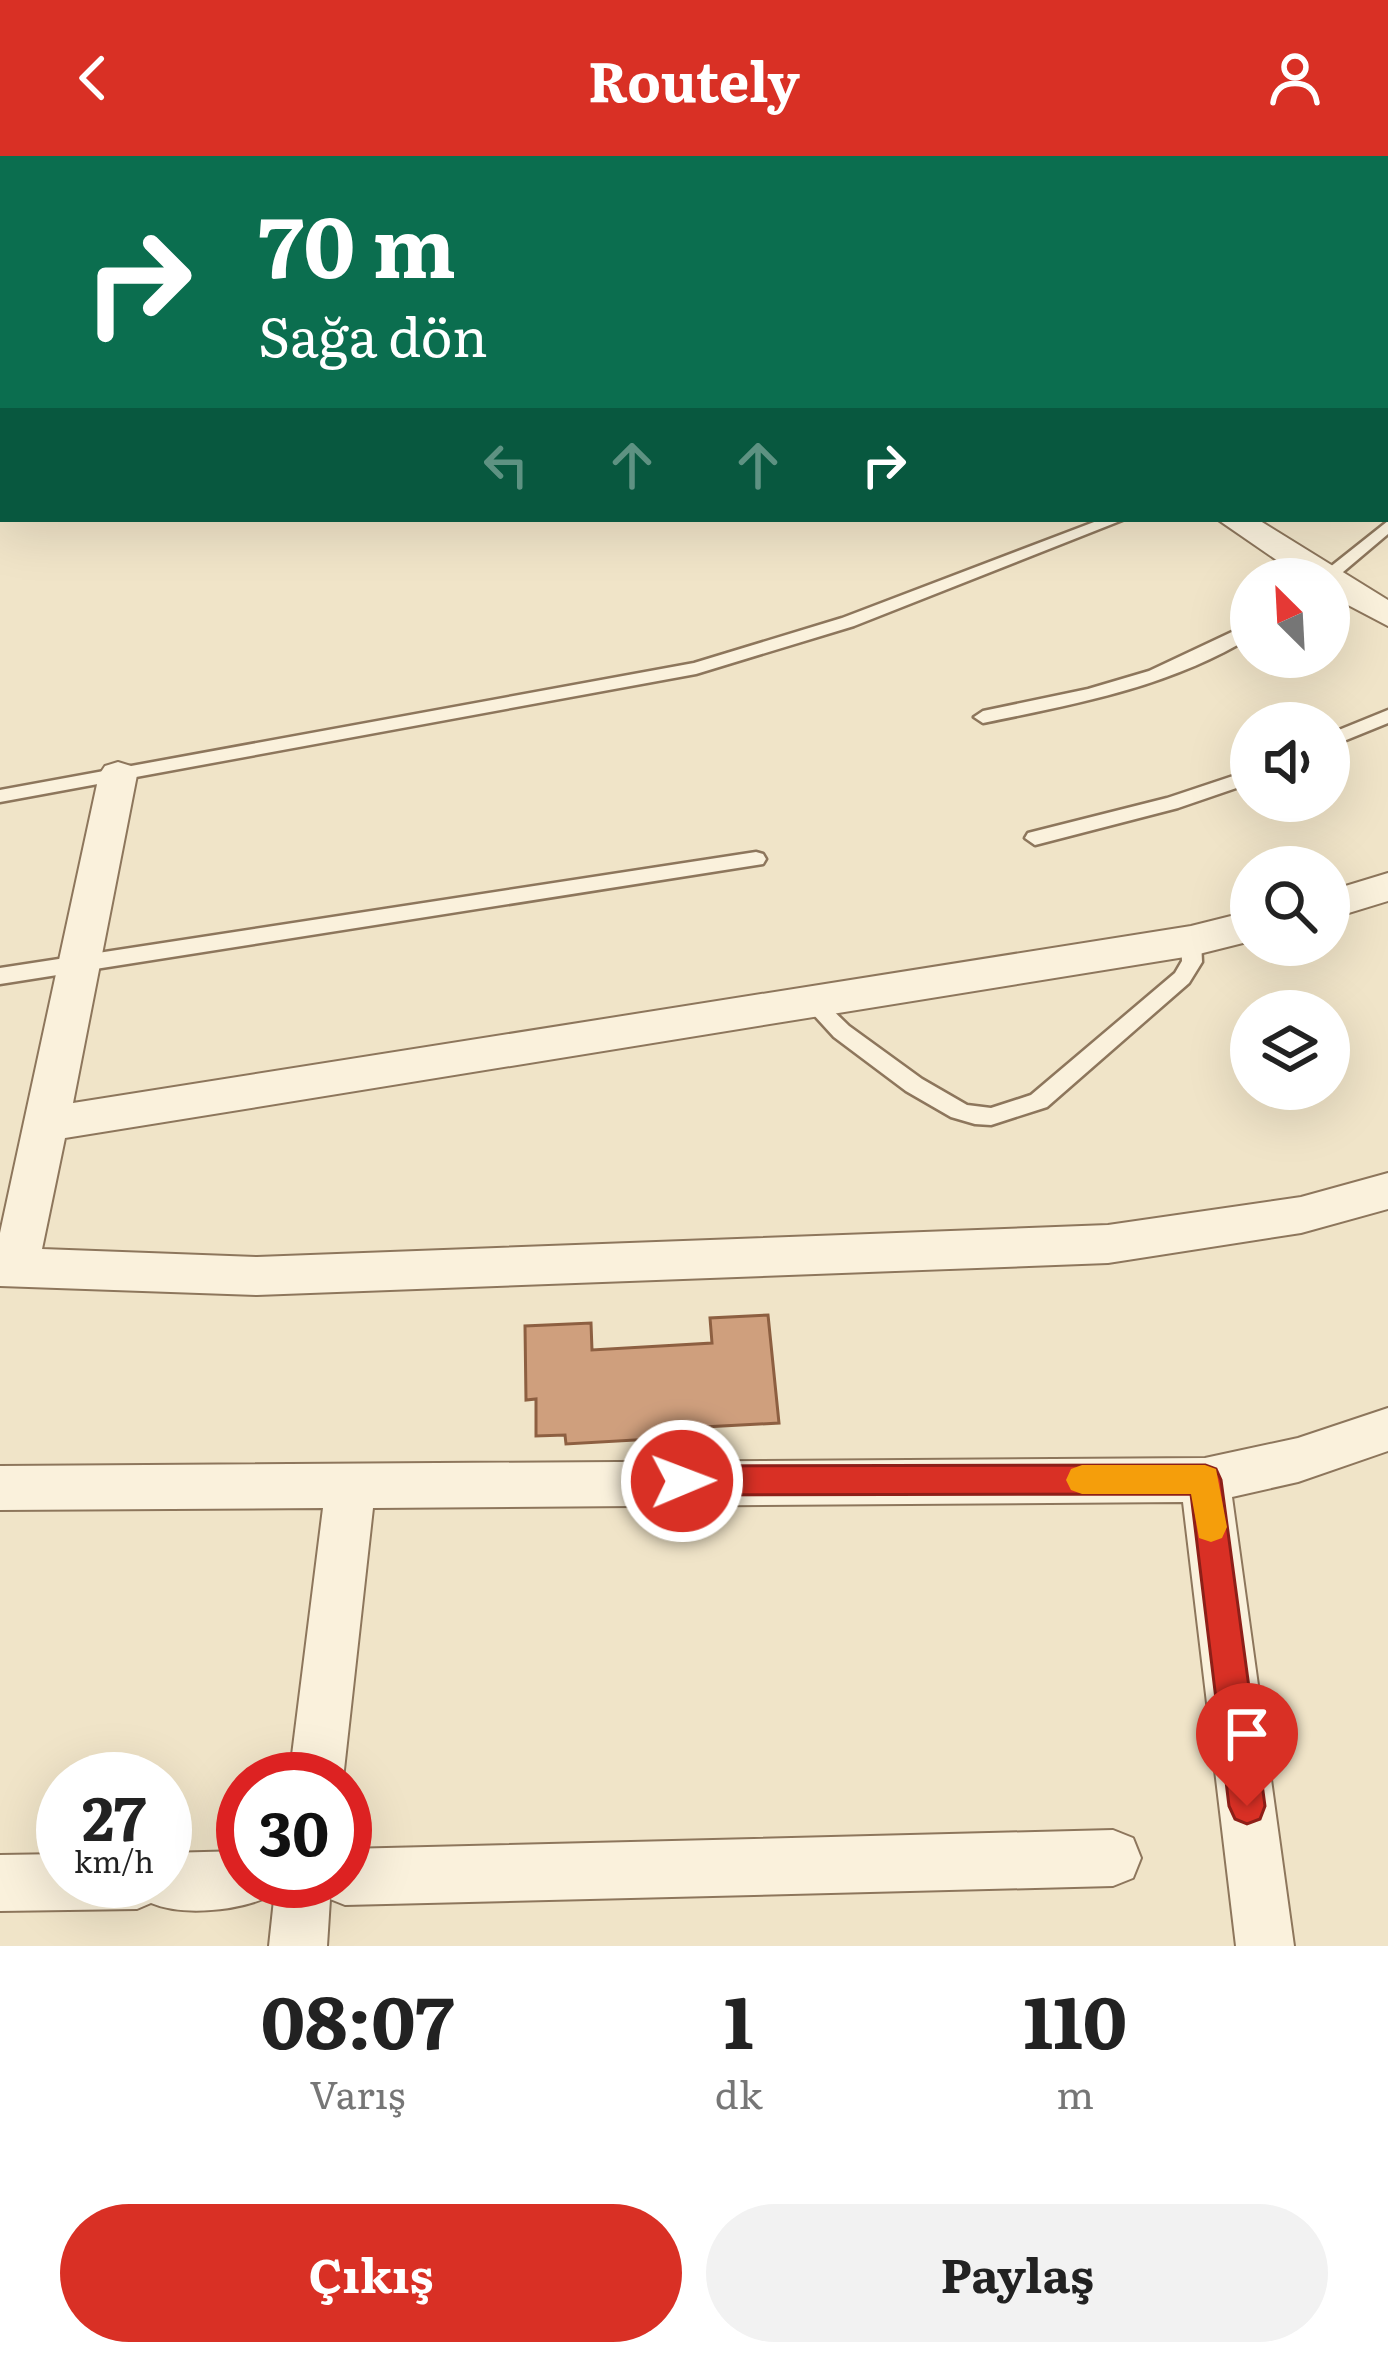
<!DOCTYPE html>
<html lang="tr">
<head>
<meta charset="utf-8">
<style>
  :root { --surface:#fff; --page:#f2f2f2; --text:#222; --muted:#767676; --accent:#d93025 }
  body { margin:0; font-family:Literata,serif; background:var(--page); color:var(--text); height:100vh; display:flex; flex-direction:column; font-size:45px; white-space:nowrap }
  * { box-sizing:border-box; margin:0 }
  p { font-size:39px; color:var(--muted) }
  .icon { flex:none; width:66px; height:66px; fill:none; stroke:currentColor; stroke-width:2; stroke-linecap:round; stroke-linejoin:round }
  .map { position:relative; height:1790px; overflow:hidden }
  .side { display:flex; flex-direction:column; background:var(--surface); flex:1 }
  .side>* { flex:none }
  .guide { position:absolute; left:0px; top:0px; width:1389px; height:366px; box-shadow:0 12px 48px #0002; background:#0b6e4f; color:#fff; overflow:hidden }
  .needle { width:78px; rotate:336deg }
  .tools { position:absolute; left:1230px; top:402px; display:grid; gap:24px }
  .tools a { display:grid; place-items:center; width:120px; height:120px; border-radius:50%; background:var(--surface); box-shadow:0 12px 48px #0002; font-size:60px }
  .speed { position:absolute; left:36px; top:1596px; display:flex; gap:24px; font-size:60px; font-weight:700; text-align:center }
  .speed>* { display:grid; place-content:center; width:156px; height:156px; border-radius:50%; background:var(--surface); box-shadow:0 12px 48px #0002; line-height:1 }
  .speed small { font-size:30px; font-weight:400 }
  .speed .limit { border:18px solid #d22; background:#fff; color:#111 }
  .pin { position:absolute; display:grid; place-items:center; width:102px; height:102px; color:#fff; margin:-123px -51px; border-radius:50% 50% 50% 0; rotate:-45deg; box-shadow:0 0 12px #0007 }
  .pin .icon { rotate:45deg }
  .me { position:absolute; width:132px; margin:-66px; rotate:89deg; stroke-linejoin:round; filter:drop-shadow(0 0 9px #0008) }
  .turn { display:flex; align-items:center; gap:42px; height:252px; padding:0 60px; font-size:54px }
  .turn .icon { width:156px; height:156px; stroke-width:2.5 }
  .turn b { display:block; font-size:84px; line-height:102px }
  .lanes { display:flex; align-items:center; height:114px; padding:0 60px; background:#0003; justify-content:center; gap:60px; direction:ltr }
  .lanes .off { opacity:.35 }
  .eta { display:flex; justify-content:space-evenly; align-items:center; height:204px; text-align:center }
  .eta b { font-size:72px; font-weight:700; line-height:84px }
  .primary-button { display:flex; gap:24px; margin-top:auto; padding:24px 60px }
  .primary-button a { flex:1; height:138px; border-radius:72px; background:var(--accent); color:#fff; font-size:48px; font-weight:700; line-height:138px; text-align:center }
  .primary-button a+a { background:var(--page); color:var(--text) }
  header { display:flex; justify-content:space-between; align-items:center; height:156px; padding:0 60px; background:var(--accent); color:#fff; font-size:54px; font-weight:700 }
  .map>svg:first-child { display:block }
</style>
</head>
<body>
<header><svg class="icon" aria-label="back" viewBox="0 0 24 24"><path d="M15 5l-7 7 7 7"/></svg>Routely<svg class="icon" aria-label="person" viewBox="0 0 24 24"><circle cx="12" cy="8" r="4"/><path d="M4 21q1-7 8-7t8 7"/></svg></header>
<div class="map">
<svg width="1388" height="1790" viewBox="0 0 1388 1790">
  <rect width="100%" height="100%" fill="#f0e4c8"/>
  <path fill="#cf9f7d" stroke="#8d5f41" stroke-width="3" d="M768,1159L779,1267L704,1271V1280L566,1288L565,1279L536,1280V1243L526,1244L525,1170L591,1167L592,1194L712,1187L710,1162Z"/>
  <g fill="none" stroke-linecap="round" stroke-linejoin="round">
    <defs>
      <g id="lane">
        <path d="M250,0H266L268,3H252Z"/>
        <path d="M301,0H320L317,3H298Z"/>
        <path d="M1102,363H1125L854,470L696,518L0,646V634L694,507L842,462Z"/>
        <path d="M1388,365V378L1330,427L1329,423H1315Z"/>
        <path d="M1251,467V481C1169,531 1076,548 983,567L974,561L983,555L1088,533L1149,515Z"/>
        <path d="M1388,554V567L1329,591V578Z"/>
        <path d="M1251,614V627L1178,652L1035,689L1025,682L1028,677L1167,642Z"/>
        <path d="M756,696L763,698L766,703L763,708L0,828V812Z"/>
        <path d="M1191,778L1201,785L1202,806L1189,827L1047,951L991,969L975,968L951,961L906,935L834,881L802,846L812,838L819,841L849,870L922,923L967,949L991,952L1031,939L1175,817L1182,805L1181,785Z"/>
      </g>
      <g id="street">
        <path d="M3,10V26L0,27V11Z"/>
        <path d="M0,244H3L0,264Z"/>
        <path d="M1217,363H1257L1388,444V470L1329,439V423H1304Z"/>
        <path d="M118,606L131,610L137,619L73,947L1191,770L1251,755V785L1191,800L65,982L42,1093L257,1101L1108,1069L1301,1041L1388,1017V1053L1301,1077L1108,1107L257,1139L0,1130V1077L99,619L105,610Z"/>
        <path d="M1388,717V745L1329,763V735Z"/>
        <path d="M1388,1252V1295L1298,1326L1232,1341L1294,1790H1236L1183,1346L373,1352L343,1623H289L323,1352L0,1354V1310L1205,1302L1298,1282Z"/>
        <path d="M1113,1674L1133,1682L1141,1702L1133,1722L1113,1730L345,1749L330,1743L327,1790H269L276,1725H345V1693Z"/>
        <path d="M243,1695V1725H270L263,1743C233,1755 181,1760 151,1747L137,1753L0,1755V1699L63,1698V1725H165V1697Z"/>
      </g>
    </defs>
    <use href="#lane" stroke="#8d765c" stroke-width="5"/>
    <use href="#street" stroke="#8d765c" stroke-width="4"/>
    <use href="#lane" fill="#faf1dc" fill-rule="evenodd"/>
    <use href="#street" fill="#faf1dc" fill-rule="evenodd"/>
  </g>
  <path fill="#d93025" stroke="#8d1f18" stroke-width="3" d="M1205,1309L1216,1313L1221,1324L1265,1650L1260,1663L1247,1668L1235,1663L1229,1650L1191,1338L682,1339L671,1335L666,1325L671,1315L682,1310Z"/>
  <path fill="#f59e0b" d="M1082,1309H1205L1216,1313L1227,1371L1222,1382L1211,1386L1199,1382L1191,1338H1082L1071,1334L1066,1324L1071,1313Z"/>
</svg>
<div class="tools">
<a><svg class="needle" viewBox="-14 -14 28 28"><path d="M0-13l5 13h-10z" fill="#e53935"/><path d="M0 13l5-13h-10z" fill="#767676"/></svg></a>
<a><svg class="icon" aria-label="sound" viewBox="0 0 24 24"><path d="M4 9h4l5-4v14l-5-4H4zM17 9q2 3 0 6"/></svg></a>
<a><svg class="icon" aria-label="search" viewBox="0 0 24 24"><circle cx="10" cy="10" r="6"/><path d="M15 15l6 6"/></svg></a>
<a><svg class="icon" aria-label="layers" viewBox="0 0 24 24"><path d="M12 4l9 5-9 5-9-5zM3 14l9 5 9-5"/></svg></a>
</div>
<div class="speed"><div>27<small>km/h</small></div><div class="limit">30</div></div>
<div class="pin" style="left:1247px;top:1650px;background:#d93025"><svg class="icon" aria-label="arrive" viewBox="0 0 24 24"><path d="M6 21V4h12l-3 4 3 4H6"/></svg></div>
<svg class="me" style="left:682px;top:1325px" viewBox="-20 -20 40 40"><circle r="17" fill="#d93025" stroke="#fff" stroke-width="3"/><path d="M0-11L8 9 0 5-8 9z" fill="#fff"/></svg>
<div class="guide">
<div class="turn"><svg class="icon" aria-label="right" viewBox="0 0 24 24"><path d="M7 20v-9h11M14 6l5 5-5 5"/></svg><div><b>70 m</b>Sağa dön</div></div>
<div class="lanes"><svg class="icon off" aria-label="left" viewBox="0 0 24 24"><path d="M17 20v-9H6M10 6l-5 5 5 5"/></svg><svg class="icon off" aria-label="ahead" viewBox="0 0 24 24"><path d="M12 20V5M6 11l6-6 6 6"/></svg><svg class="icon off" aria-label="ahead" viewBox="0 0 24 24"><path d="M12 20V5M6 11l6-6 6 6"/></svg><svg class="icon" aria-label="right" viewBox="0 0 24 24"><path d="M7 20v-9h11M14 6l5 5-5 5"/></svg></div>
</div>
</div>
<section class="side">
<div class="eta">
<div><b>08:07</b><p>Varış</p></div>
<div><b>1</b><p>dk</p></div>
<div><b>110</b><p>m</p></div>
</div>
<div class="primary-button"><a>Çıkış</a><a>Paylaş</a></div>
</section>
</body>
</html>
